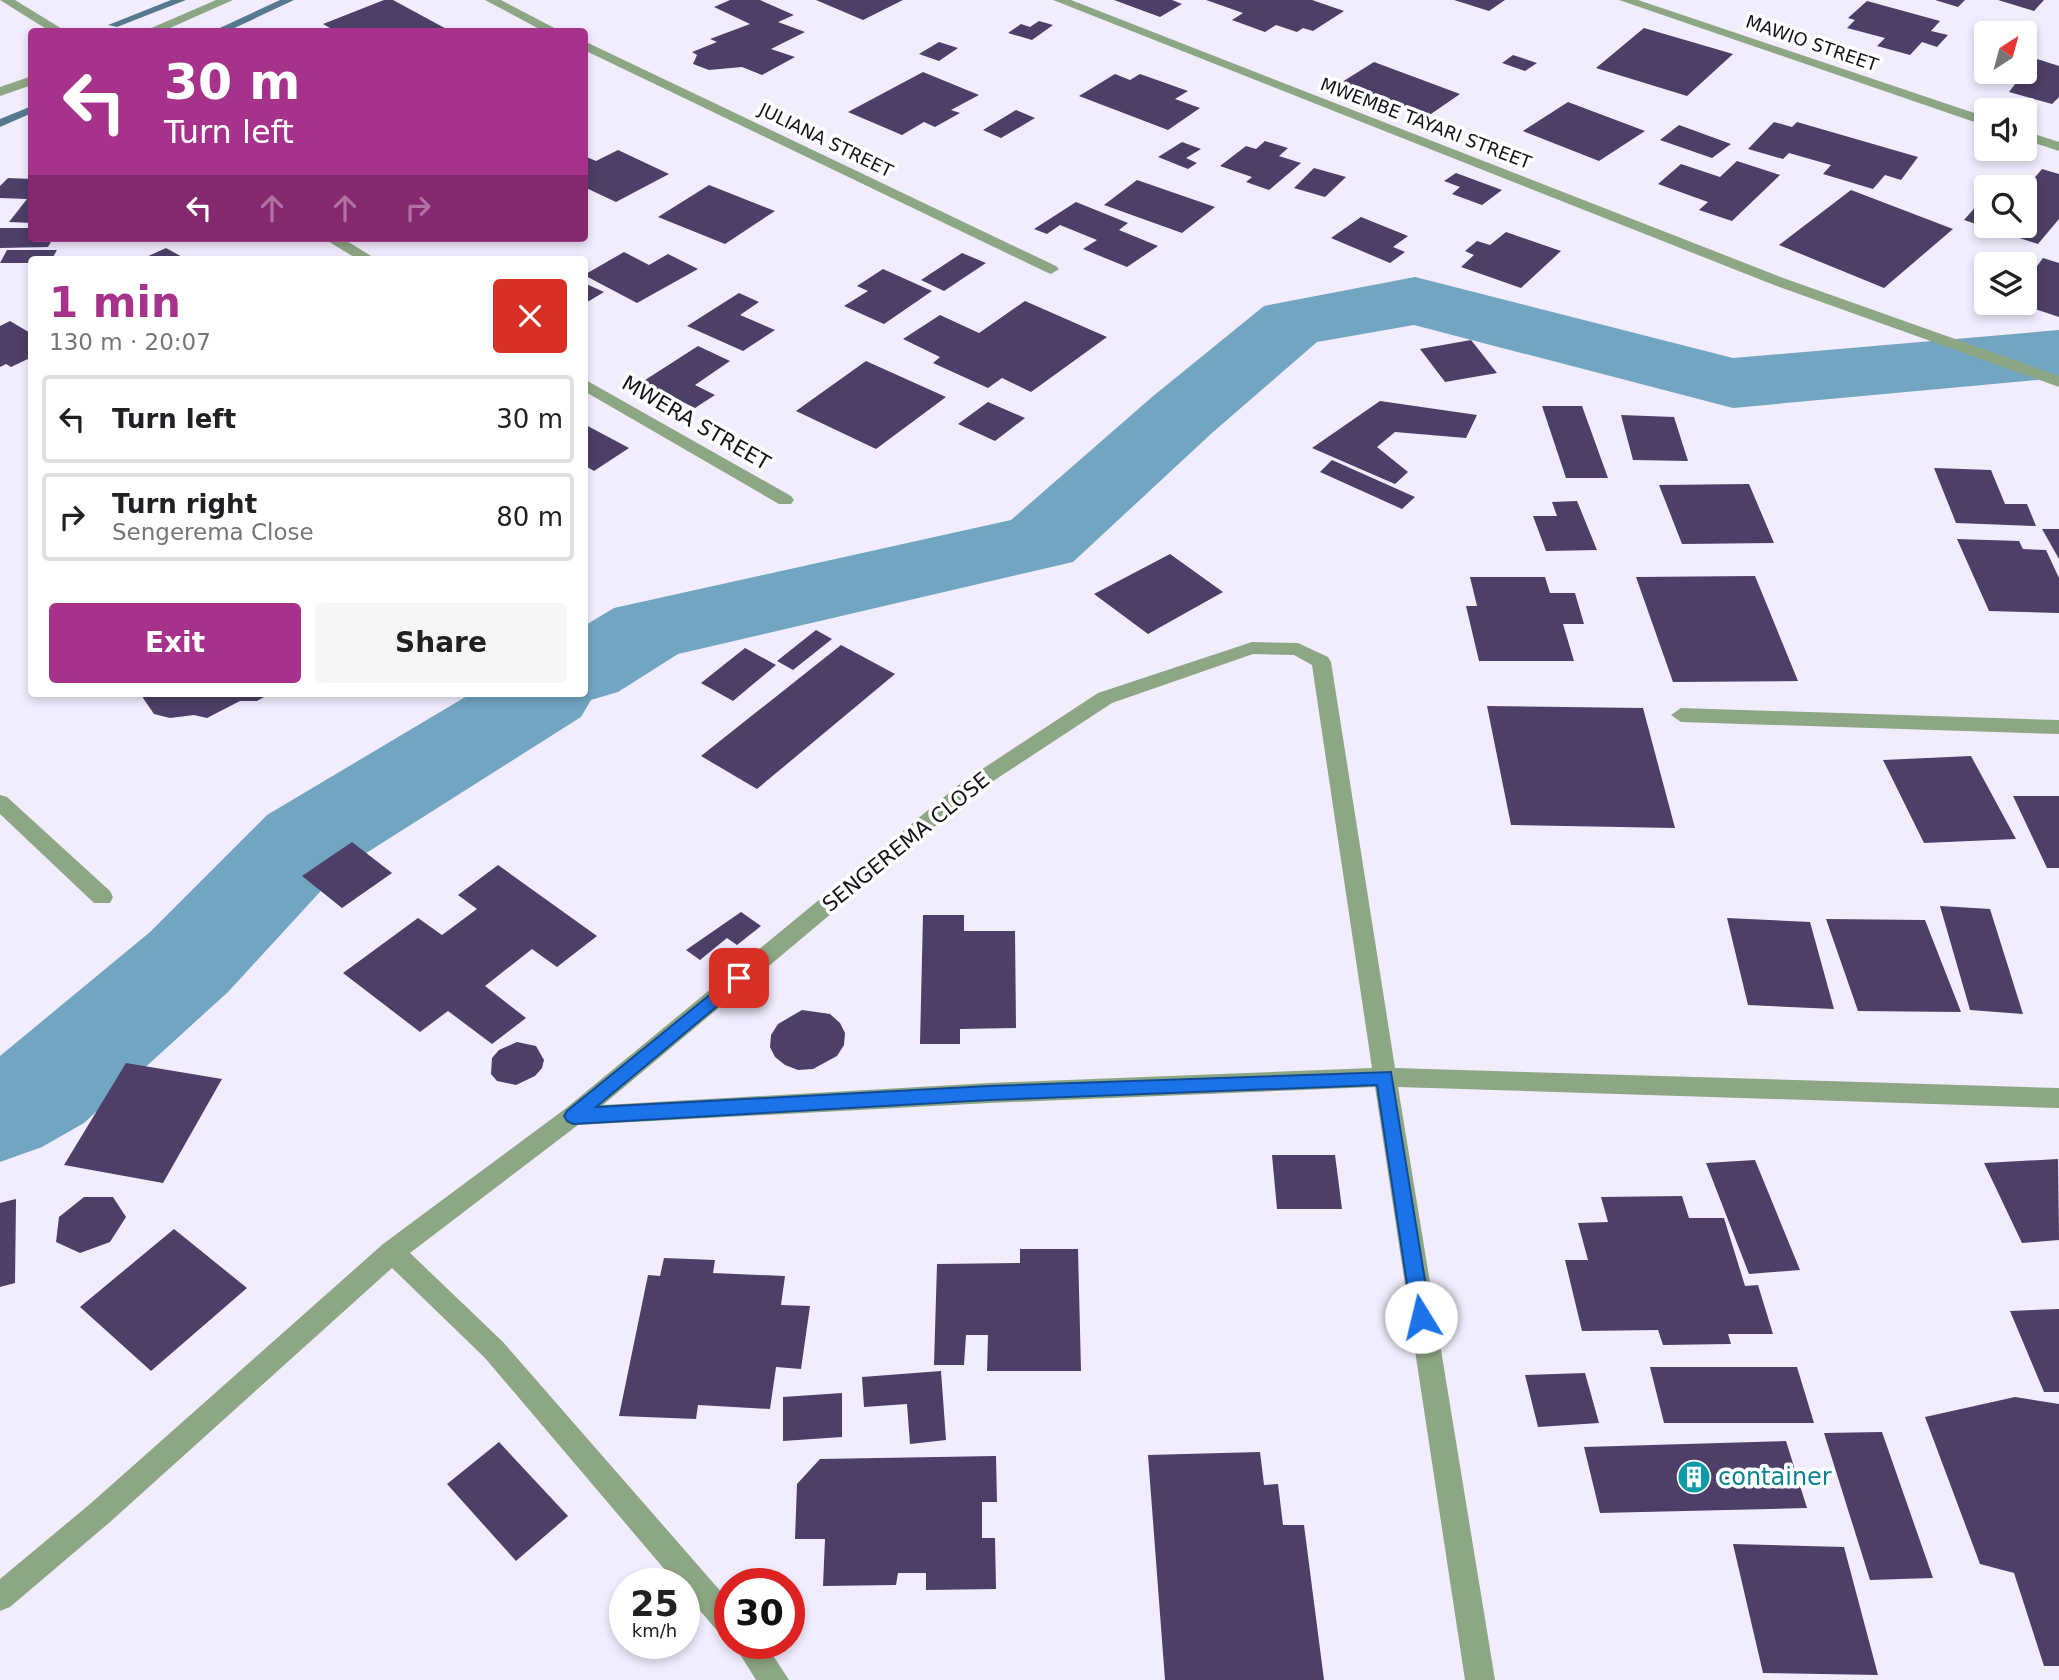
<!DOCTYPE html>
<html lang="en">
<head>
<meta charset="utf-8">
<style>
  :root { --surface:#fff; --page:#f6f6f6; --text:#202124; --muted:#757577; --line:#e0e0e0; --accent:#a7328b }
  body { margin:0; font-family:"DejaVu Sans",sans-serif; background:var(--page); color:var(--text); height:100vh; display:flex; flex-direction:column; font-size:26px; white-space:nowrap }
  * { box-sizing:border-box; margin:0 }
  p { font-size:23px; color:var(--muted) }
  .icon { flex:none; width:38px; height:38px; fill:none; stroke:currentColor; stroke-width:2; stroke-linecap:round; stroke-linejoin:round }
  .map { position:relative; flex:1; overflow:hidden }
  .drawer { position:absolute; left:28px; top:256px; width:560px; height:441px; display:flex; flex-direction:column; background:var(--surface); border-radius:7px; box-shadow:0 4px 10px #0003 }
  .drawer>* { flex:none }
  .hud { position:absolute; left:28px; top:28px; width:560px; height:214px; border-radius:7px; box-shadow:0 4px 10px #0003; background:#a7328b; color:#fff; overflow:hidden }
  .needle { width:46px; rotate:36deg }
  .tools { position:absolute; left:1974px; top:21px; display:grid; gap:14px }
  .tools a { display:grid; place-items:center; width:63px; height:63px; border-radius:7px; background:var(--surface); box-shadow:0 4px 10px #0003; font-size:35px }
  .speed { position:absolute; left:609px; top:1568px; display:flex; gap:14px; font-size:35px; font-weight:700; text-align:center }
  .speed>* { display:grid; place-content:center; width:91px; height:91px; border-radius:50%; background:var(--surface); box-shadow:0 4px 10px #0003; line-height:1 }
  .speed small { font-size:18px; font-weight:400 }
  .speed .limit { border:10px solid #d22; background:#fff; color:#111 }
  .pin { position:absolute; display:grid; place-items:center; width:60px; height:60px; color:#fff; margin:-30px; border-radius:14px; box-shadow:0 4px 10px #0006 }
  .me { position:absolute; width:77px; margin:-38px; rotate:351deg; stroke-linejoin:round; filter:drop-shadow(0 0 5px #0008) }
  .turn { display:flex; align-items:center; gap:24px; height:147px; padding:0 21px; font-size:32px }
  .turn .icon { width:91px; height:91px; stroke-width:2.5 }
  .turn b { display:block; font-size:49px; line-height:60px }
  .lanes { display:flex; align-items:center; height:66px; padding:0 21px; background:#0003; justify-content:center; gap:35px; direction:ltr }
  .lanes .off { opacity:.35 }
  .round { display:grid; place-items:center; flex:none; width:74px; height:74px; border-radius:7px; background:var(--page) }
  .headline { display:flex; align-items:center; justify-content:space-between; height:119px; padding:0 21px }
  h1 { font-size:42px; font-weight:700; line-height:52px; color:var(--accent) }
  .primary-button { display:flex; gap:14px; margin-top:auto; padding:14px 21px }
  .primary-button a { flex:1; height:80px; border-radius:7px; background:var(--accent); color:#fff; font-size:28px; font-weight:700; line-height:80px; text-align:center }
  .primary-button a+a { background:var(--page); color:var(--text) }
  ul { padding:0; list-style:none }
  li { display:flex; align-items:center; gap:21px; height:88px; margin:0 14px 10px; padding:0 7px; border:4px solid var(--line); border-radius:7px }
  li div { flex:1 }
  li b { display:block; font-size:26px }
  li em { font-style:normal }
  .map>svg:first-child { display:block }
</style>
</head>
<body>
<div class="map">
<svg width="2059" height="1680" viewBox="0 0 2059 1680">
  <rect width="100%" height="100%" fill="#f2edfe"/>
  <g fill="none" stroke-linecap="round" stroke-linejoin="round">
    <g fill="#567990" fill-rule="evenodd">
      <path d="M171,0H186L117,27L108,25Z"/>
      <path d="M280,0H294L226,32H211Z"/>
      <path d="M32,106V113L0,127V119Z"/>
    </g>
    <path fill="#72a5c2" fill-rule="evenodd" d="M1415,277L1733,358L2059,330V378L1733,408L1414,325L1317,342L1212,433L1073,562L678,654L618,692L591,700L581,717L341,869L228,992L84,1123L42,1147L0,1162V1056L150,932L267,815L472,693H584V626L614,608L1011,520L1152,397L1264,306Z"/>
  </g>
  <g fill="#4d3f67">
    <path d="M384,0H393L452,32H337L323,24Z"/>
    <path d="M730,0H760L794,15L778,22L805,32L771,49L795,57L762,75L742,67L709,70L693,64L697,55L692,52L717,42L710,39L750,24L714,7Z"/>
    <path d="M816,0H903L863,20Z"/>
    <path d="M1114,0H1172L1182,4L1160,17Z"/>
    <path d="M1206,0H1312L1344,11L1313,31L1303,28L1297,32L1276,25L1265,32L1232,20L1243,13Z"/>
    <path d="M1454,0H1505L1489,11Z"/>
    <path d="M1935,0H1965L1958,7Z"/>
    <path d="M1998,0H2044L2034,11Z"/>
    <path d="M1867,1L1940,21L1931,31L1948,35L1937,47L1922,42L1910,55L1877,46L1885,38L1847,28L1855,20L1848,18Z"/>
    <path d="M1039,21L1053,25L1032,40L1008,33L1021,24L1030,27Z"/>
    <path d="M1644,28L1733,54L1687,96L1596,68Z"/>
    <path d="M939,42L958,48L939,61L919,54Z"/>
    <path d="M1513,55L1537,63L1525,71L1502,63Z"/>
    <path d="M2037,59L2059,66V97L2052,104L2009,92L2019,79L1995,73L2025,72V63L2032,65Z"/>
    <path d="M1374,62L1460,94L1428,116L1342,82Z"/>
    <path d="M923,72L979,95L951,110L960,113L935,127L924,122L902,135L848,112Z"/>
    <path d="M1115,74L1130,80L1140,74L1188,91L1175,99L1200,108L1168,130L1079,96Z"/>
    <path d="M1568,102L1645,131L1599,161L1523,131Z"/>
    <path d="M1016,110L1035,118L1001,138L983,130Z"/>
    <path d="M1774,122L1792,127L1797,122L1918,157L1901,180L1885,175L1873,189L1823,174L1831,165L1789,153L1783,159L1748,149Z"/>
    <path d="M1679,125L1731,144L1712,158L1660,140Z"/>
    <path d="M1265,141L1288,148L1279,156L1301,163L1269,190L1246,182L1252,177L1220,166L1246,146L1256,149Z"/>
    <path d="M1182,142L1201,149L1186,158L1197,163L1188,169L1158,157Z"/>
    <path d="M618,150L669,174L616,202L584,187V156L596,161Z"/>
    <path d="M1737,161L1780,175L1732,221L1699,210L1708,202L1658,184L1681,164L1720,177Z"/>
    <path d="M1314,168L1346,177L1325,197L1294,188Z"/>
    <path d="M2042,169L2059,174V219L2038,244L1964,220L1986,195V226H2025V189Z"/>
    <path d="M1456,173L1502,190L1482,205L1452,194L1460,187L1444,181Z"/>
    <path d="M8,178L32,179V223L9,222L27,199L0,198V186Z"/>
    <path d="M1137,180L1215,207L1182,233L1104,205Z"/>
    <path d="M709,185L775,211L725,244L658,217Z"/>
    <path d="M1851,190L1953,229L1884,288L1779,245Z"/>
    <path d="M1076,202L1128,223L1119,230L1158,246L1127,267L1083,249L1097,240L1060,225L1047,234L1034,229Z"/>
    <path d="M1361,217L1408,236L1393,247L1405,252L1390,263L1331,238Z"/>
    <path d="M0,228H32V238H53L48,247L0,248Z"/>
    <path d="M1506,232L1561,251L1521,288L1461,267L1474,255L1465,251L1477,241L1490,245Z"/>
    <path d="M166,248L186,259H142Z"/>
    <path d="M7,250H57L52,259H32V263H0Z"/>
    <path d="M624,252L649,265L668,254L698,269L637,303L584,275Z"/>
    <path d="M962,253L986,263L944,291L921,280Z"/>
    <path d="M2043,258L2059,263V317L2017,303H2025V282Z"/>
    <path d="M883,269L932,291L884,324L844,306L868,291L857,286Z"/>
    <path d="M584,283L604,292L584,304Z"/>
    <path d="M739,293L759,302L740,315L775,330L743,351L687,326Z"/>
    <path d="M1025,301L1107,337L1031,392L1002,378L988,388L933,363L940,357L903,339L940,315L979,333Z"/>
    <path d="M10,321L32,334V357L11,367L6,364L0,367V326Z"/>
    <path d="M1471,340L1497,373L1445,382L1420,349Z"/>
    <path d="M698,346L730,361L695,385L715,395L695,408L642,382Z"/>
    <path d="M866,361L946,397L876,449L796,411Z"/>
    <path d="M1380,401L1477,415L1466,438L1395,432L1377,447L1408,472L1395,484L1312,448Z"/>
    <path d="M988,402L1025,418L995,441L958,424Z"/>
    <path d="M1542,406H1582L1608,478H1566Z"/>
    <path d="M1621,415L1674,417L1688,461L1633,460Z"/>
    <path d="M584,424L629,448L594,471L584,465Z"/>
    <path d="M1332,460L1415,497L1402,509L1320,472Z"/>
    <path d="M1934,468L1991,470L2005,504H2027L2036,526L1956,523Z"/>
    <path d="M1749,484L1774,543L1682,544L1659,485Z"/>
    <path d="M1577,501L1597,550L1546,551L1533,516H1557L1552,502Z"/>
    <path d="M2042,529H2059V559Z"/>
    <path d="M1957,539L2019,541L2023,549L2046,550L2059,578V613L1989,611Z"/>
    <path d="M1170,554L1223,592L1148,634L1094,594Z"/>
    <path d="M1755,576L1798,681L1673,682L1636,577Z"/>
    <path d="M1470,577H1545L1550,593H1575L1584,624H1563L1574,661H1479L1466,606H1477Z"/>
    <path d="M816,630L832,639L793,670L777,661Z"/>
    <path d="M841,645L895,674L757,789L701,756Z"/>
    <path d="M745,648L776,665L733,701L701,683Z"/>
    <path d="M145,693H271L257,701H240L207,718L194,715L170,718L154,714L143,698Z"/>
    <path d="M1487,706L1643,708L1675,828L1511,825Z"/>
    <path d="M1971,756L2016,839L1924,843L1883,760Z"/>
    <path d="M2013,796H2059V868H2047Z"/>
    <path d="M352,842L392,873L342,908L302,876Z"/>
    <path d="M498,865L597,936L557,967L532,949L485,986L526,1018L492,1044L448,1011L420,1032L343,973L418,918L442,935L477,909L458,895Z"/>
    <path d="M1940,906L1990,909L2023,1014L1970,1010Z"/>
    <path d="M741,912L761,926L737,945L727,938L700,960L686,950Z"/>
    <path d="M923,915H964V931H1015L1016,1028L960,1029V1044H920Z"/>
    <path d="M1727,918L1810,922L1834,1009L1748,1005Z"/>
    <path d="M1826,919L1925,920L1961,1012L1858,1011Z"/>
    <path d="M802,1010L830,1014L840,1023L845,1033L844,1045L837,1056L813,1069L798,1070L785,1065L775,1057L770,1047L771,1035L778,1024Z"/>
    <path d="M517,1042L536,1046L544,1060L542,1068L535,1076L516,1085L497,1081L491,1074L492,1058L499,1050Z"/>
    <path d="M126,1063L222,1079L163,1183L64,1165Z"/>
    <path d="M1272,1155H1335L1342,1209H1277Z"/>
    <path d="M2058,1159L2059,1240L2022,1243L1984,1163Z"/>
    <path d="M1755,1160L1800,1270L1749,1274L1706,1163Z"/>
    <path d="M1682,1196L1689,1218H1724L1745,1286L1758,1285L1773,1334H1728L1731,1344L1663,1345L1658,1330L1582,1331L1565,1260H1588L1578,1223L1608,1222L1601,1197Z"/>
    <path d="M84,1197H113L126,1217L110,1242L80,1253L56,1242L59,1217Z"/>
    <path d="M16,1199L15,1283L0,1287V1203Z"/>
    <path d="M174,1229L247,1288L151,1371L80,1307Z"/>
    <path d="M1020,1249H1078L1081,1371H987L988,1335H966L964,1365H934L937,1264L1020,1263Z"/>
    <path d="M664,1258L715,1260L713,1273L785,1276L781,1305L810,1306L801,1369L776,1367L770,1409L698,1405L696,1419L619,1416L648,1275L660,1276Z"/>
    <path d="M2059,1309V1392H2044L2010,1311Z"/>
    <path d="M1650,1367H1797L1814,1423H1664Z"/>
    <path d="M941,1371L946,1440L910,1444L907,1404L864,1407L862,1377Z"/>
    <path d="M1585,1373L1599,1423L1538,1427L1525,1375Z"/>
    <path d="M842,1393V1437L783,1441V1397Z"/>
    <path d="M2015,1397L2059,1404V1666H2044L2014,1573L1980,1564L1925,1417Z"/>
    <path d="M1882,1432L1933,1578L1870,1580L1824,1433Z"/>
    <path d="M1786,1441L1807,1508L1600,1513L1584,1447Z"/>
    <path d="M499,1442L568,1516L516,1561L447,1484Z"/>
    <path d="M1260,1452L1264,1485L1278,1484L1283,1525H1304L1324,1680H1165L1148,1455Z"/>
    <path d="M996,1456L997,1502H982V1538H995L996,1589L926,1590V1573H898L896,1585L823,1586L825,1539H795L797,1484L820,1459Z"/>
    <path d="M1733,1544L1844,1547L1878,1675L1763,1673Z"/>
  </g>
  <g fill="none" stroke-linecap="round" stroke-linejoin="round">
    <g fill="#8da683" fill-rule="evenodd">
      <path d="M0,0H15L67,32H51Z"/>
      <path d="M216,0H233L161,32H142Z"/>
      <path d="M485,0H501L562,32H545Z"/>
      <path d="M1053,0H1071L1786,279L2059,376V387L1774,285Z"/>
      <path d="M1619,0H1638L1986,117V126Z"/>
      <path d="M584,41L1056,266L1059,269L1051,274L1046,272L584,50Z"/>
      <path d="M32,76V85L0,96V87Z"/>
      <path d="M2025,131L2059,142V151L2025,140Z"/>
      <path d="M323,238H342L376,259H357Z"/>
      <path d="M584,379L791,496L794,500L791,504H779L584,391Z"/>
      <path d="M1252,642L1298,643L1328,657L1331,662L1395,1068L2059,1088V1108L1398,1087L1495,1680H1465L1375,1087L989,1103L578,1125L410,1253L503,1342L730,1602V1638L720,1634L684,1592V1584H677L485,1358L392,1268L110,1522L10,1607L0,1611V1579L90,1504L383,1244L565,1109L961,783L1098,693ZM1253,654L1294,655L1312,665L1372,1068L989,1083L603,1105L975,793L1112,703Z"/>
      <path d="M1681,708L2059,720V734L1681,722L1671,715Z"/>
      <path d="M0,795L7,797L110,891L113,897L110,903H94L0,814Z"/>
      <path d="M733,1643H765L789,1680H756Z"/>
    </g>
  </g>
  <path fill="#1a73e8" stroke="#114b97" stroke-width="2" d="M739,971L748,978L745,983L596,1107L989,1086L1391,1072L1431,1317L1428,1323L1421,1325L1414,1323L1412,1317L1377,1085L989,1100L573,1124L567,1121L564,1116L567,1111Z"/>
  <defs>
    <symbol id="building-disc" viewBox="-11 -11 22 22"><circle r="9.5" fill="#0f9aa8" stroke="#fff"/><path d="M-4-6H4V6H1V3H-1V6H-4ZM-2.5-4.3h1.7v1.8h-1.7ZM.8-4.3h1.7v1.8H.8ZM-2.5-1h1.7V.8h-1.7ZM.8-1h1.7V.8H.8Z" fill="#fff"/></symbol>
  </defs>
  <g fill-rule="evenodd">
    <use href="#building-disc" x="1675" y="1458" width="38" height="38"/>
  </g>
  <g text-anchor="middle" dominant-baseline="central" stroke-width="7" stroke-linejoin="round" paint-order="stroke">
    <g font-size="18" fill="#15131a" stroke="#fff">
      <text transform="translate(1812 43) rotate(19)">MAWIO STREET</text>
      <text transform="translate(1426 123) rotate(21)">MWEMBE TAYARI STREET</text>
      <text transform="translate(826 140) rotate(26)">JULIANA STREET</text>
    </g>
    <g font-size="21" fill="#15131a" stroke="#fff">
      <text transform="translate(696 423) rotate(30)">MWERA STREET</text>
      <text transform="translate(906 842) rotate(-39)">SENGEREMA CLOSE</text>
    </g>
    <g font-size="24" fill="#0d838f" stroke="#fff" text-anchor="start">
      <text x="1718" y="1477">container</text>
    </g>
  </g>
</svg>
<div class="tools">
<a><svg class="needle" viewBox="-14 -14 28 28"><path d="M0-13l5 13h-10z" fill="#e53935"/><path d="M0 13l5-13h-10z" fill="#757577"/></svg></a>
<a><svg class="icon" aria-label="sound" viewBox="0 0 24 24"><path d="M4 9h4l5-4v14l-5-4H4zM17 9q2 3 0 6"/></svg></a>
<a><svg class="icon" aria-label="search" viewBox="0 0 24 24"><circle cx="10" cy="10" r="6"/><path d="M15 15l6 6"/></svg></a>
<a><svg class="icon" aria-label="layers" viewBox="0 0 24 24"><path d="M12 4l9 5-9 5-9-5zM3 14l9 5 9-5"/></svg></a>
</div>
<div class="speed"><div>25<small>km/h</small></div><div class="limit">30</div></div>
<div class="pin" style="left:739px;top:978px;background:#d93025"><svg class="icon" aria-label="arrive" viewBox="0 0 24 24"><path d="M6 21V4h12l-3 4 3 4H6"/></svg></div>
<svg class="me" style="left:1421px;top:1317px" viewBox="-20 -20 40 40"><circle r="19" fill="#fff"/><path d="M0-13L10 11 0 6-10 11z" fill="#1a73e8"/></svg>
<div class="hud">
<div class="turn"><svg class="icon" aria-label="left" viewBox="0 0 24 24"><path d="M17 20v-9H6M10 6l-5 5 5 5"/></svg><div><b>30 m</b>Turn left</div></div>
<div class="lanes"><svg class="icon" aria-label="left" viewBox="0 0 24 24"><path d="M17 20v-9H6M10 6l-5 5 5 5"/></svg><svg class="icon off" aria-label="ahead" viewBox="0 0 24 24"><path d="M12 20V5M6 11l6-6 6 6"/></svg><svg class="icon off" aria-label="ahead" viewBox="0 0 24 24"><path d="M12 20V5M6 11l6-6 6 6"/></svg><svg class="icon off" aria-label="right" viewBox="0 0 24 24"><path d="M7 20v-9h11M14 6l5 5-5 5"/></svg></div>
</div>
<section class="drawer">
<div class="headline"><div><h1>1 min</h1><p>130 m · 20:07</p></div><a class="round" style="background:#d93025;color:#fff"><svg class="icon" aria-label="close" viewBox="0 0 24 24"><path d="M6 6l12 12M18 6L6 18"/></svg></a></div>
<ul>
<li><svg class="icon" aria-label="left" viewBox="0 0 24 24"><path d="M17 20v-9H6M10 6l-5 5 5 5"/></svg><div><b>Turn left</b></div><em>30 m</em></li>
<li><svg class="icon" aria-label="right" viewBox="0 0 24 24"><path d="M7 20v-9h11M14 6l5 5-5 5"/></svg><div><b>Turn right</b><p>Sengerema Close</p></div><em>80 m</em></li>
</ul>
<div class="primary-button"><a>Exit</a><a>Share</a></div>
</section>
</div>
</body>
</html>
